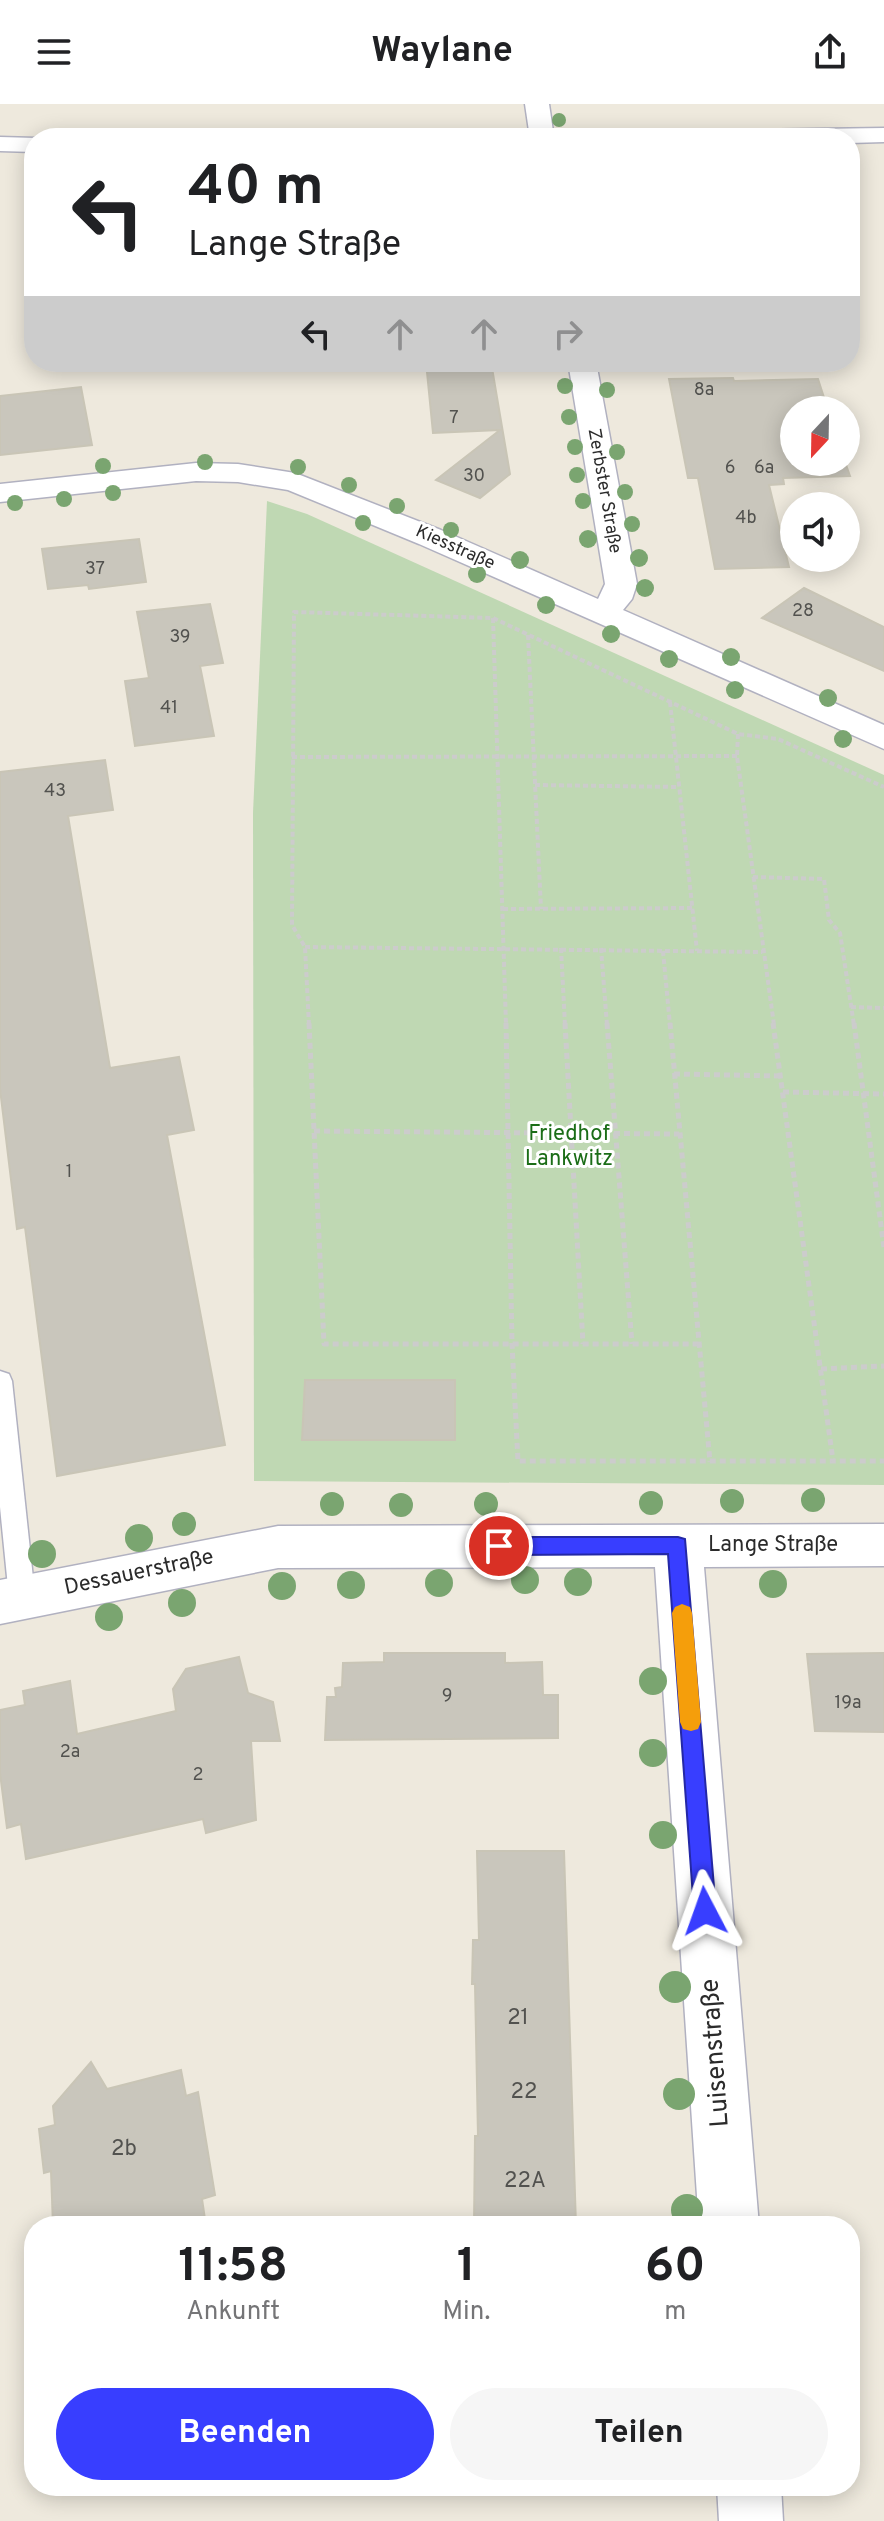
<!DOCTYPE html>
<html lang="de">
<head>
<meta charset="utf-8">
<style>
  :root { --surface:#fff; --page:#f6f6f6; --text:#202124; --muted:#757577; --accent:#383eff }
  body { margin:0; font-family:Overpass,sans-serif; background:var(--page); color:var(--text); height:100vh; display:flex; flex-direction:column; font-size:30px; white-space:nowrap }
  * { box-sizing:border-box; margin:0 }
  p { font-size:26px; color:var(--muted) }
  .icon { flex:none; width:44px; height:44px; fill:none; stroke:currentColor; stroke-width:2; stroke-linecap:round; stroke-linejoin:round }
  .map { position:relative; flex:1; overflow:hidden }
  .panel { position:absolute; left:24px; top:2112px; width:836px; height:280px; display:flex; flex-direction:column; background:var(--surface); border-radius:32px; box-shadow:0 4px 20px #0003 }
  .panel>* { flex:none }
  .banner { position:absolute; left:24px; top:24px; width:836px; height:244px; border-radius:32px; box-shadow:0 4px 20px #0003; background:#fff; color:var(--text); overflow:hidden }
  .needle { width:52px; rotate:202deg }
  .controls { position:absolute; left:780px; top:292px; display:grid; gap:16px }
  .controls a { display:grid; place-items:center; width:80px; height:80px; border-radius:50%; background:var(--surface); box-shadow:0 4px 20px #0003; font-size:40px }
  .pin { position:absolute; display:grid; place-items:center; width:68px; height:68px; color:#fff; margin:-34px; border:4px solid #fff; border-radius:50%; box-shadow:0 2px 8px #0007 }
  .me { position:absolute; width:88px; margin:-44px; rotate:356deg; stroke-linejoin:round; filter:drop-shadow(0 0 6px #0008) }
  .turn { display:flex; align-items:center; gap:28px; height:168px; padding:0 32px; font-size:36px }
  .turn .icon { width:104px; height:104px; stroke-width:2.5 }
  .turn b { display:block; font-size:56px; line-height:68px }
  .lanes { display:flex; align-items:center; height:76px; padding:0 32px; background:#0003; justify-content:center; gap:40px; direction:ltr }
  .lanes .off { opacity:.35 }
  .eta { display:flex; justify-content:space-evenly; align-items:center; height:136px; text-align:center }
  .eta b { font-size:48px; font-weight:700; line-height:56px }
  .button { display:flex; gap:16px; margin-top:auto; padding:16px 32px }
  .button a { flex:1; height:92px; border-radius:48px; background:var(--accent); color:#fff; font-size:32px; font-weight:700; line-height:92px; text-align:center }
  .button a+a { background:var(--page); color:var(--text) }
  header { display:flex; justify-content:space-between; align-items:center; height:104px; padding:0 32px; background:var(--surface); font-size:36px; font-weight:700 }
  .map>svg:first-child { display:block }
</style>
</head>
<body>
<header><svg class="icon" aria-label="menu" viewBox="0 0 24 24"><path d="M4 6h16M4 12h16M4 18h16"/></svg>Waylane<svg class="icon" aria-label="share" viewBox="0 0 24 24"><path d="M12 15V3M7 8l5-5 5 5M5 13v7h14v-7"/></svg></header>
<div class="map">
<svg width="884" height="2417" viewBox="0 0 884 2417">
  <rect width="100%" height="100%" fill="#eee9dd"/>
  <path fill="#bfd8b3" d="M267,397L307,410L884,671V1381L254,1377L253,709Z"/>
  <g fill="#c9c6bc" stroke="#c9c5b6" stroke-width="2">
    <path d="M426,258H491L510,370L480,394L436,376L500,326L433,329Z"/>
    <path d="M733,274L734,277L818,275L828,306H794V358H845L850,372L783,374L784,380L769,381L789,463L715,465L698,374H688L669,275Z"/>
    <path d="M81,283L92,341L0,351V292Z"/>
    <path d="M139,435L146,478L89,485L88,481L48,485L42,445Z"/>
    <path d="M804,484L884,523V567L762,514Z"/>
    <path d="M210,500L223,559L200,562L214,632L135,642L125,577L149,574L137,508Z"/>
    <path d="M105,656L113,706L68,712L110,964L179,953L194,1026L167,1031L225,1341L57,1372L25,1123L17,1125L0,985V668Z"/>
    <path d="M305,1276H455V1336H302Z"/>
    <path d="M384,1549H505V1559L542,1558L543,1591H558V1634L325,1636L327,1593H336L335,1584L342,1583L343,1559L384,1558Z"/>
    <path d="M884,1549V1628L815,1627L807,1550Z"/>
    <path d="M239,1553L248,1589L273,1598L280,1637H251L256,1716L206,1729L203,1715L26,1755L21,1720L7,1724L0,1669V1606L25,1601L23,1587L70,1577L77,1630L176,1607L173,1585L186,1565Z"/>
    <path d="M477,1747H564L576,2122H474L475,2032H478L475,1880H472L473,1836H479Z"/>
    <path d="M91,1958L107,1985L181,1966L186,1992L198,1988L215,2091L202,2095L206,2122H53L51,2067L44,2069L39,2025L55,2021L53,2002Z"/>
  </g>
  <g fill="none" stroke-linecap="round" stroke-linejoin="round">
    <defs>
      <path id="service" d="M0,1267L9,1270L12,1277L35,1493L31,1501L22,1505L13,1501L9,1493L0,1403Z"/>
      <g id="minor">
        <path d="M525,0H549L554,34H530Z"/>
        <path d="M884,24V38L850,39V34H649L652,29L661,27Z"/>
        <path d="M0,33L36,34L34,48L0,47Z"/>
        <path d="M568,258H596L637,480L632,495L623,506L884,621V645L419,440L288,386L238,378L196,377L0,398V380L196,359L238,360L295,369L441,426L598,495L605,480Z"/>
        <path d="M884,1420V1462L704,1463L759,2122H699L655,1463L278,1464L0,1520V1476L278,1422Z"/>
        <path d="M717,2382H781L783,2417H719Z"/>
      </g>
    </defs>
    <use href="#service" stroke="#b1b1c0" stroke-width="3"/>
    <use href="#minor" stroke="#b1b1c0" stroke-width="3"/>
    <g stroke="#ccc" stroke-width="4" stroke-dasharray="5 3" stroke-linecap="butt">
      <path d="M493,514L506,921"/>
      <path d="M528,531L541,805"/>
      <path d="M670,598L697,847"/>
      <path d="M738,630L737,652L774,921"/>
      <path d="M292,653L737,652"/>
      <path d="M535,681L679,683"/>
      <path d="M753,773L824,775L829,816L840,829L854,921"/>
      <path d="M503,805L692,804"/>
      <path d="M305,843L762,848"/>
      <path d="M561,844L565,921"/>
      <path d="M601,844L607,921"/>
      <path d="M663,847L670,921"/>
      <path d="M851,903L884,904"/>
      <path d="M309,921L305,843L292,821L294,508L493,514L738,630L778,635L884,683"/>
    </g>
    <g stroke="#ccc" stroke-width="5" stroke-dasharray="6 4" stroke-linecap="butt">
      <path d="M309,919L324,1240H699"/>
      <path d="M506,919L512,1240L518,1357H884"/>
      <path d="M565,919L583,1240"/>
      <path d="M607,919L632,1240"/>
      <path d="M670,919L710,1358"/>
      <path d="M773,919L833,1357"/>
      <path d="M854,919L884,1144"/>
      <path d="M674,970L781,972"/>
      <path d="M783,988L884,990"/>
      <path d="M314,1027L679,1030"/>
      <path d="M821,1265L884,1262"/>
    </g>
    <use href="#service" fill="#fff" fill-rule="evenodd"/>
    <use href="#minor" fill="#fff" fill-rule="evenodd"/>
  </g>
  <g fill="#7aa570">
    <circle cx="559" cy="16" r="7"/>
    <circle cx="565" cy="282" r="8"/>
    <circle cx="607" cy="286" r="8"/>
    <circle cx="569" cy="313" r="8"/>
    <circle cx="575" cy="343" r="8"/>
    <circle cx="617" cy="348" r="8"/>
    <circle cx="205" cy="358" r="8"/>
    <circle cx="103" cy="362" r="8"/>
    <circle cx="298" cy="363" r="8"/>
    <circle cx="577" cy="371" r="8"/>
    <circle cx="349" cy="381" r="8"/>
    <circle cx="625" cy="388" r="8"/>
    <circle cx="113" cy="389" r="8"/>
    <circle cx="64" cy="395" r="8"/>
    <circle cx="583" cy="397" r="8"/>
    <circle cx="15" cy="399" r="8"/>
    <circle cx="397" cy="402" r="8"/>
    <circle cx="363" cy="419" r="8"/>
    <circle cx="632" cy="420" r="8"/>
    <circle cx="451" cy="426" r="8"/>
    <circle cx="588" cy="435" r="9"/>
    <circle cx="639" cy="454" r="9"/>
    <circle cx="520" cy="456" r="9"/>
    <circle cx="477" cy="470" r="9"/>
    <circle cx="645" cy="484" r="9"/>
    <circle cx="546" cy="501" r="9"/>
    <circle cx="611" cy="530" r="9"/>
    <circle cx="731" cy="553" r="9"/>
    <circle cx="669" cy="555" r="9"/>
    <circle cx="735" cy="586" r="9"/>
    <circle cx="828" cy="594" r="9"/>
    <circle cx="843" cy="635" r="9"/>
    <circle cx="813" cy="1396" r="12"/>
    <circle cx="732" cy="1397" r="12"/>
    <circle cx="651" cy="1399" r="12"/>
    <circle cx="332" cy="1400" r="12"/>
    <circle cx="486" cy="1400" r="12"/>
    <circle cx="401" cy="1401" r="12"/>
    <circle cx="184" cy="1420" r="12"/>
    <circle cx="139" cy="1434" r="14"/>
    <circle cx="42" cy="1450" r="14"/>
    <circle cx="525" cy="1476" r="14"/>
    <circle cx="578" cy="1478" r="14"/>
    <circle cx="439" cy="1479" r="14"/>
    <circle cx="773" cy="1480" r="14"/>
    <circle cx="351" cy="1481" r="14"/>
    <circle cx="282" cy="1482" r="14"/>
    <circle cx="182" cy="1499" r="14"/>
    <circle cx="109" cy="1513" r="14"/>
    <circle cx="653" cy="1577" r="14"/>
    <circle cx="653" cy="1649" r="14"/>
    <circle cx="663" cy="1731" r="14"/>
    <circle cx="675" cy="1883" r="16"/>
    <circle cx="679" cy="1990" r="16"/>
    <circle cx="687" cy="2106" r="16"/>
  </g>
  <path fill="#383eff" stroke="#2428a6" stroke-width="2" d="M499,1433H678L685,1435L716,1807L713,1814L705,1818L697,1814L694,1807L668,1450L499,1451L492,1448L489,1442L492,1436Z"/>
  <path fill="#f59e0b" d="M682,1500L690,1503L692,1509L701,1618L698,1625L691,1627L683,1625L680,1618L672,1509L675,1503Z"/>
  <g text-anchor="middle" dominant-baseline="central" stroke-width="6" stroke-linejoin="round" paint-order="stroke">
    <g font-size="18" fill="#52524f">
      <text x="704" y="286">8a</text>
      <text x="454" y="314">7</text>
      <text x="730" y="364">6</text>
      <text x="764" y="364">6a</text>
      <text x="474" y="372">30</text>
      <text x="746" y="414">4b</text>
      <text x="95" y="465">37</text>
      <text x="803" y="507">28</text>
      <text x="180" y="533">39</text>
      <text x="169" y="604">41</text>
      <text x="55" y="687">43</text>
      <text x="69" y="1068">1</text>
      <text x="447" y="1592">9</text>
      <text x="848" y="1599">19a</text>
      <text x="70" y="1648">2a</text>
      <text x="198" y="1671">2</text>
    </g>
    <g font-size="18" fill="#2b2b2b" stroke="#fff">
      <text transform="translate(604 387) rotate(80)">Zerbster Straße</text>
      <text transform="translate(455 444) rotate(24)">Kiesstraße</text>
    </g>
    <g font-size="22" fill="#1b6d17" stroke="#fff">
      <text x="569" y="1030">Friedhof<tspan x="569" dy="25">Lankwitz</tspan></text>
    </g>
    <g font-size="22" fill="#2b2b2b" stroke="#fff">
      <text x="773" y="1441">Lange Straße</text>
      <text transform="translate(139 1469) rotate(-12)">Dessauerstraße</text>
    </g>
    <g font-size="22" fill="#52524f">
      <text x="518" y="1914">21</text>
      <text x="524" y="1988">22</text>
      <text x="124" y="2045">2b</text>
      <text x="525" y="2077">22A</text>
    </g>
    <g font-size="26" fill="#2b2b2b" stroke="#fff">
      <text transform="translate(716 1949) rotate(-94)">Luisenstraße</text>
    </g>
  </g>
</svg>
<div class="controls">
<a><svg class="needle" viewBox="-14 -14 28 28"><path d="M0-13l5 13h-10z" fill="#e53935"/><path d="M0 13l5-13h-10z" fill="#757577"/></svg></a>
<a><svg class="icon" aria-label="sound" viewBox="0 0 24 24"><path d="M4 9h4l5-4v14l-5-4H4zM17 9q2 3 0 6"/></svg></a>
</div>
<div class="pin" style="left:499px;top:1442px;background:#d93025"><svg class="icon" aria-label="arrive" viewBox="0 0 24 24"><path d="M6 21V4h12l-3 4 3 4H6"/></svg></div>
<svg class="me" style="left:705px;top:1807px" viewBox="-20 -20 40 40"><path d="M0-17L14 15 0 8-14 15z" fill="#383eff" stroke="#fff" stroke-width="4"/></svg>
<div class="banner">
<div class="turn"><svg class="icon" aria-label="left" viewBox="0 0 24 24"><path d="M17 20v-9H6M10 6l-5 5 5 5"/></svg><div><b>40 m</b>Lange Straße</div></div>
<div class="lanes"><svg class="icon" aria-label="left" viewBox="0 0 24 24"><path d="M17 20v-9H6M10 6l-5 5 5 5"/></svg><svg class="icon off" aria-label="ahead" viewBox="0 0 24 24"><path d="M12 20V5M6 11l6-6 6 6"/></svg><svg class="icon off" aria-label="ahead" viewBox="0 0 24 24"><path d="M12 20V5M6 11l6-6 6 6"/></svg><svg class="icon off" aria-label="right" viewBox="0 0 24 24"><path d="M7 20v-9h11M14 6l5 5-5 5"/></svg></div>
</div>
<section class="panel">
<div class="eta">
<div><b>11:58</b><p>Ankunft</p></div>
<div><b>1</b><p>Min.</p></div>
<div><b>60</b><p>m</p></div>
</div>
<div class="button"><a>Beenden</a><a>Teilen</a></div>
</section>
</div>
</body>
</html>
